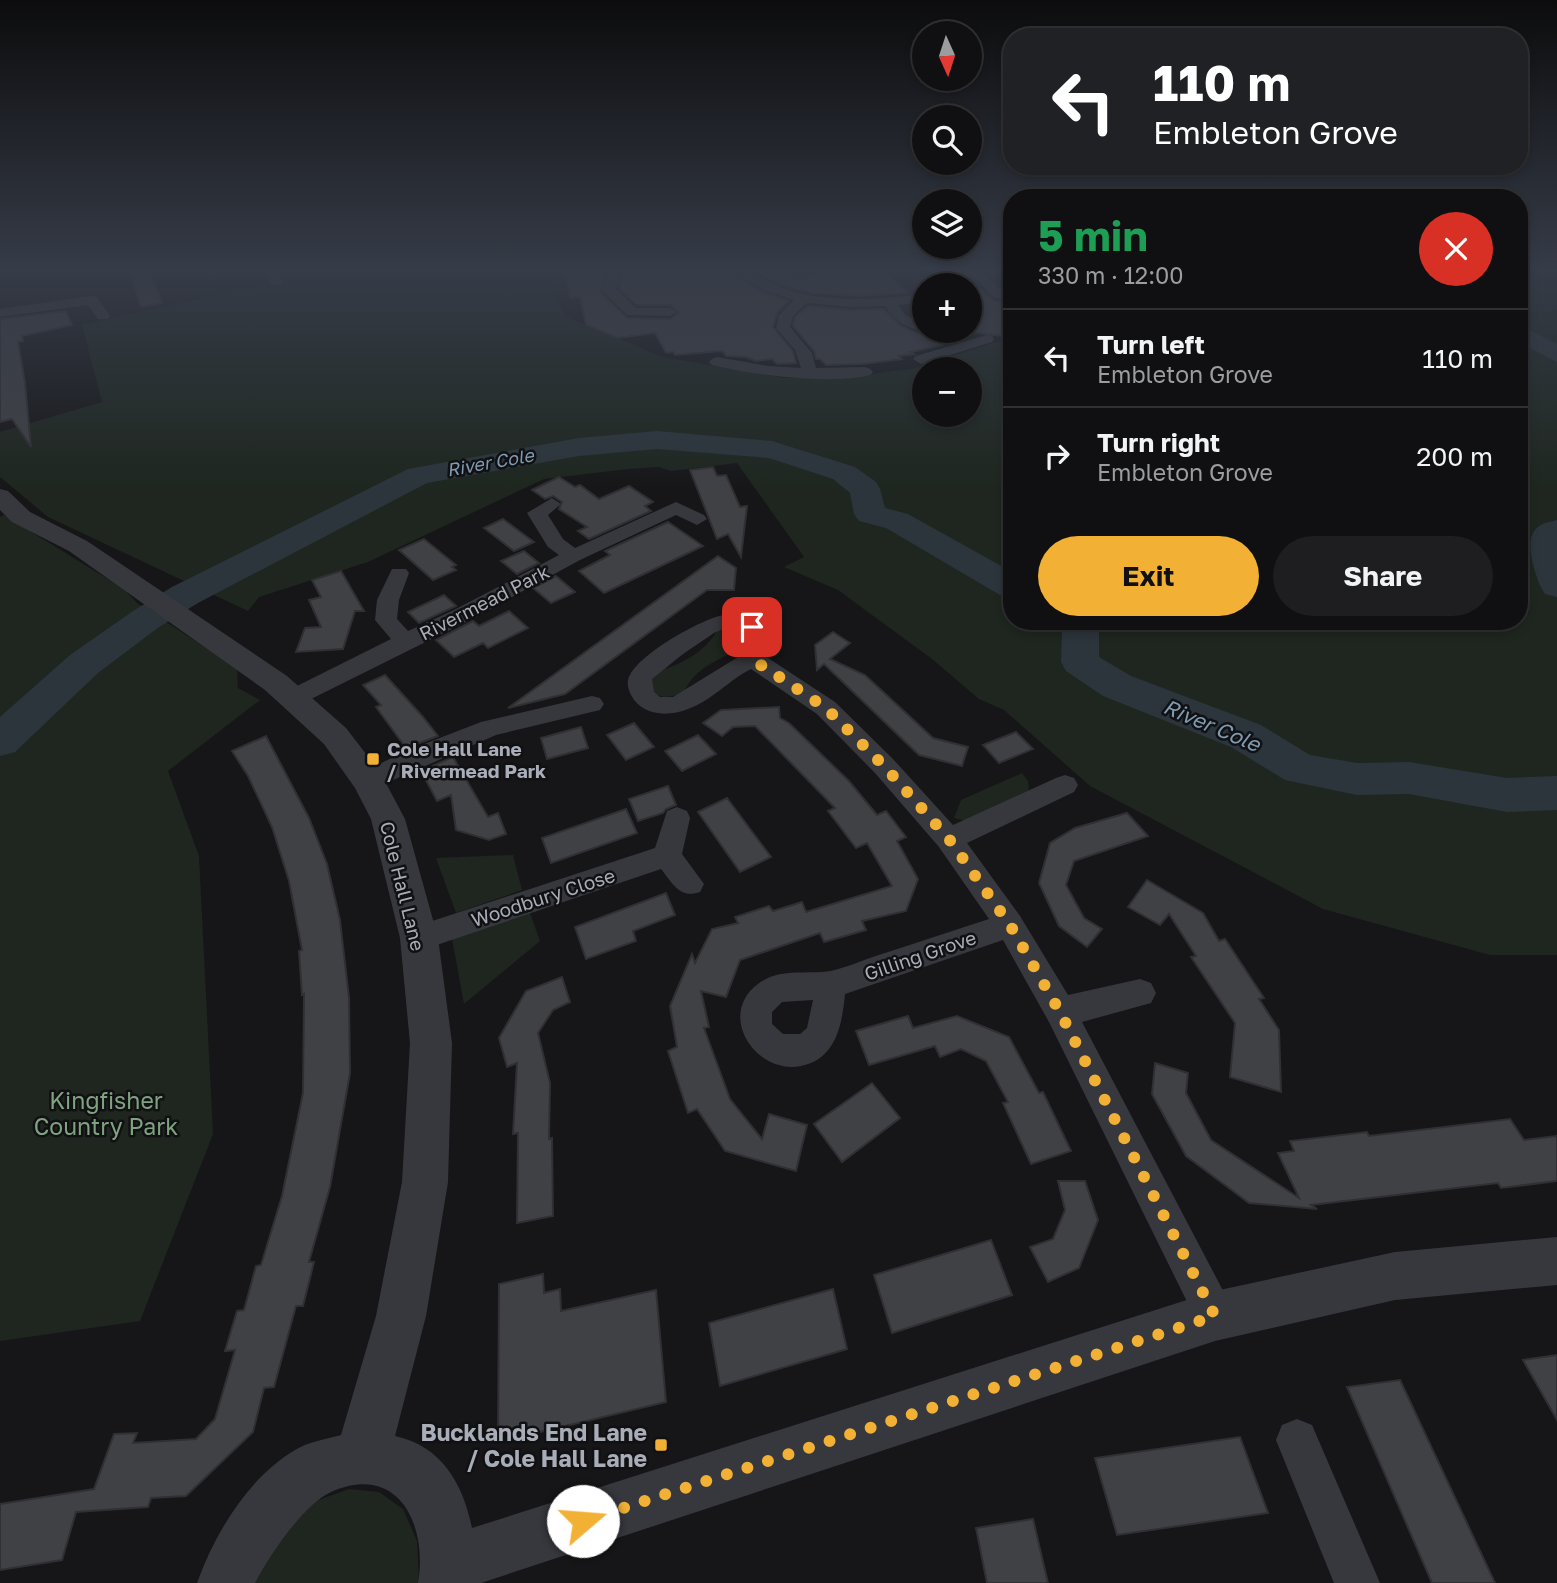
<!DOCTYPE html>
<html lang="en">
<head>
<meta charset="utf-8">
<style>
  :root { --surface:#101012; --page:#1e1e20; --text:#f1f3f6; --muted:#9c9d9f; --line:#303032; --accent:#f2b134 }
  body { margin:0; font-family:"Golos Text",sans-serif; background:var(--page); color:var(--text); height:100vh; display:flex; flex-direction:column; font-size:26px; white-space:nowrap }
  * { box-sizing:border-box; margin:0 }
  p { font-size:23px; color:var(--muted) }
  .icon { flex:none; width:38px; height:38px; fill:none; stroke:currentColor; stroke-width:2; stroke-linecap:round; stroke-linejoin:round }
  .map { position:relative; flex:1; overflow:hidden }
  .panel { position:absolute; left:1003px; top:189px; width:525px; height:441px; display:flex; flex-direction:column; background:var(--surface); border-radius:28px; box-shadow:0 4px 10px #0003,0 0 0 2px var(--line) }
  .panel>* { flex:none }
  .top-card { position:absolute; left:1003px; top:28px; width:525px; height:147px; border-radius:28px; box-shadow:0 4px 10px #0003,0 0 0 2px var(--line); background:#202124; color:#fff; overflow:hidden }
  .needle { width:46px; rotate:177deg }
  .fabs { position:absolute; left:912px; top:21px; display:grid; gap:14px }
  .fabs a { display:grid; place-items:center; width:70px; height:70px; border-radius:50%; background:var(--surface); box-shadow:0 4px 10px #0003,0 0 0 2px var(--line); font-size:35px }
  .pin { position:absolute; display:grid; place-items:center; width:60px; height:60px; color:#fff; margin:-30px; border-radius:14px; box-shadow:0 4px 10px #0006 }
  .me { position:absolute; width:77px; margin:-38px; rotate:72deg; stroke-linejoin:round; filter:drop-shadow(0 0 5px #0008) }
  .turn { display:flex; align-items:center; gap:24px; height:147px; padding:0 35px; font-size:32px }
  .turn .icon { width:91px; height:91px; stroke-width:2.5 }
  .turn b { display:block; font-size:49px; line-height:60px }
  .round { display:grid; place-items:center; flex:none; width:74px; height:74px; border-radius:37px; background:var(--page) }
  .overview { display:flex; align-items:center; justify-content:space-between; height:119px; padding:0 35px }
  h1 { font-size:42px; font-weight:700; line-height:52px; color:#1e9e55 }
  .action { display:flex; gap:14px; margin-top:auto; padding:14px 35px }
  .action a { flex:1; height:80px; border-radius:42px; background:var(--accent); color:#111; font-size:28px; font-weight:700; line-height:80px; text-align:center }
  .action a+a { background:var(--page); color:var(--text) }
  ul { padding:0; list-style:none }
  li { display:flex; align-items:center; gap:21px; height:98px; padding:0 35px; border-top:2px solid var(--line) }
  li div { flex:1 }
  li b { display:block; font-size:26px }
  li em { font-style:normal }
  .map>svg:first-child { display:block }
</style>
</head>
<body>
<div class="map">
<svg width="1557" height="1583" viewBox="0 0 1557 1583">
  <rect width="100%" height="100%" fill="#161618"/>
  <g fill="#1e261f" fill-rule="evenodd">
    <path d="M354,269H559L552,291L566,317L663,357L784,378H839L911,369L1009,338L1011,322L1012,621H1519V269H1557V955H1490L1323,909L1090,786L1004,710L979,699L932,659L838,590L784,567L804,557L737,463L671,471L659,467L628,469L544,479L368,562L259,597L248,611L48,517L0,477V432L102,402L82,325L225,293ZM924,369H970V415H924Z"/>
    <path d="M4,515L124,589L137,603L237,668L238,688L260,700L168,771L199,856L213,1134L140,1321L0,1341V517Z"/>
    <path d="M733,626L743,629L751,643L748,649C725,654 692,669 684,693C670,697 661,700 649,690L653,672C678,667 706,652 718,629Z"/>
    <path d="M1022,773L1028,781L1029,791L967,821L954,818L961,800Z"/>
    <path d="M513,855L522,890L456,913L436,858Z"/>
    <path d="M529,910L540,941L464,1004L452,939Z"/>
    <path d="M349,1489L379,1492L403,1509L417,1541L419,1583H253L285,1528L316,1501Z"/>
  </g>
  <g fill="none" stroke-linecap="round" stroke-linejoin="round">
    <g fill="#2c353c" fill-rule="evenodd">
      <path d="M1519,325L1557,344V362L1519,342Z"/>
      <path d="M657,431L772,441L855,467L876,482L880,489L885,508L908,514L1012,572V598L1000,595L886,528L859,521L854,514L850,493L833,479L769,458L657,449L579,456L427,483L198,603L159,627L98,673L15,752L0,756V717L70,655L133,611L172,587L408,469L579,438Z"/>
      <path d="M1557,520V597L1545,594C1536,581 1523,541 1536,529C1541,523 1550,522 1557,520Z"/>
      <path d="M1054,621H1094L1099,629V657L1131,676L1261,725L1310,755L1357,763L1409,762L1507,778L1557,776V810L1507,812L1409,794L1357,795L1285,780L1231,747L1103,696L1066,671L1061,662L1062,632Z"/>
    </g>
  </g>
  <g fill="#404145" stroke="#303034" stroke-width="2">
    <path d="M128,269H149L162,303L141,307Z"/>
    <path d="M623,269H646L647,272L724,269L765,293L789,301L777,313L773,327L793,351L796,363L777,364L772,359L756,361L746,357L726,356L722,351L675,355L673,352L666,353L655,333L618,338L586,325L580,297L570,298L566,273L606,270L600,292L627,318L670,319L679,313L670,305H637L619,288Z"/>
    <path d="M858,269H880L908,293L861,296L814,293L789,288L759,274L787,270L795,278Z"/>
    <path d="M970,281L994,301L1012,303L1001,336L970,332Z"/>
    <path d="M808,306L850,310L884,309L901,326L918,333L928,332L942,345L911,352L914,354L899,356L902,359L863,364L826,365L820,359H816L814,351L793,326L795,317Z"/>
    <path d="M66,311L72,325L22,336L23,341L18,342L25,383L31,447L12,419L0,422V319Z"/>
    <path d="M713,467L717,476L726,475L740,507L747,506L741,557L728,534L717,539L690,470Z"/>
    <path d="M559,477L575,487L580,485L599,499L629,486L653,502L645,506L651,511L589,539L578,531L587,527L559,509L562,502L553,496L545,499L532,490Z"/>
    <path d="M503,519L534,542L514,551L484,528Z"/>
    <path d="M668,522L703,546L604,593L579,571L610,555L605,551Z"/>
    <path d="M424,539L456,565L452,567L456,570L433,580L399,550Z"/>
    <path d="M524,551L539,563L517,574L501,561Z"/>
    <path d="M718,556L736,568L734,590H707L565,694L508,708Z"/>
    <path d="M341,571L364,611H355L343,649L296,652L305,628L321,627L309,600L321,597L312,580Z"/>
    <path d="M556,576L575,592L551,603L533,588Z"/>
    <path d="M444,595L456,606L419,623L408,612Z"/>
    <path d="M509,611L528,628L488,648L483,643L454,657L436,640L473,621L479,626Z"/>
    <path d="M833,632L850,643L830,659L865,675L933,738L968,747L962,766L919,755L824,664L817,670L815,645Z"/>
    <path d="M385,675L423,717L438,736L406,748L376,707L381,705L363,685Z"/>
    <path d="M779,707L780,718L789,723L849,781L877,815L886,811L906,837L897,841L918,879L906,911L862,921L866,930L824,942L820,933L740,960L726,997L701,991L709,1027L704,1028L730,1099L762,1139L769,1114L807,1125L796,1171L725,1151L697,1109L688,1113L668,1051L677,1047L670,1006L692,954L695,963L712,929L738,923L735,917L769,906L773,911L802,902L806,912L892,886L867,843L856,848L828,811L835,808L755,726L733,727L722,736L703,723L721,710Z"/>
    <path d="M634,723L654,747L626,760L607,735Z"/>
    <path d="M581,727L588,748L547,759L541,738Z"/>
    <path d="M1016,732L1033,749L999,763L983,745Z"/>
    <path d="M698,735L716,754L682,771L665,751Z"/>
    <path d="M266,736L309,818L327,864L340,920L349,998L350,1073L330,1187L309,1262H314L303,1306H296L274,1387L264,1388L253,1432L186,1496L151,1498L148,1507L76,1512L62,1560L0,1570V1504L94,1489L114,1434L137,1433L133,1443L196,1439L215,1419L235,1350L225,1351L237,1311L244,1310L256,1266L261,1265L282,1196L303,1093L304,994L302,995L299,951L302,950L289,881L272,827L248,776L232,751Z"/>
    <path d="M453,757L488,817L498,813L506,834L489,840L456,830L451,795L437,801L421,771Z"/>
    <path d="M668,786L676,805L666,809L663,813L638,821L629,799Z"/>
    <path d="M727,798L771,857L740,872L698,812Z"/>
    <path d="M626,809L637,833L551,863L542,838Z"/>
    <path d="M1127,813L1148,836L1074,861L1066,885L1084,918L1102,929L1087,947L1059,926L1039,883L1050,843L1075,828Z"/>
    <path d="M1147,880L1203,913L1219,941L1225,939L1264,998L1259,999L1279,1030L1281,1092L1230,1077L1235,1023L1191,957L1196,956L1169,914L1160,925L1128,907Z"/>
    <path d="M666,893L675,915L633,931L636,941L586,959L575,927Z"/>
    <path d="M562,977L570,1002L553,1010L538,1033L550,1083L549,1139L552,1138L553,1216L517,1223L518,1133L513,1134L517,1063L507,1067L499,1038L526,991Z"/>
    <path d="M908,1016L913,1028L957,1016L1009,1037L1039,1093L1043,1092L1071,1151L1031,1164L1003,1103L1008,1102L986,1061L961,1049L940,1057L935,1046L869,1065L856,1031Z"/>
    <path d="M1155,1063L1188,1073L1186,1093L1211,1140L1299,1198L1278,1153L1294,1151L1290,1141L1367,1132L1369,1136L1510,1119L1524,1140L1557,1136V1181L1501,1188L1498,1183L1311,1205L1317,1209L1249,1203L1186,1156L1152,1094Z"/>
    <path d="M872,1083L900,1118L842,1162L814,1124Z"/>
    <path d="M1058,1181H1085L1098,1220L1079,1268L1048,1282L1030,1247L1053,1239L1065,1210Z"/>
    <path d="M991,1240L1012,1295L892,1333L874,1275Z"/>
    <path d="M543,1274L544,1293L560,1289L561,1311L656,1290L666,1402L498,1442L499,1284Z"/>
    <path d="M833,1289L847,1349L720,1386L709,1323Z"/>
    <path d="M1557,1355V1420L1523,1360Z"/>
    <path d="M1400,1380L1495,1583H1432L1347,1387Z"/>
    <path d="M1240,1437L1268,1513L1117,1535L1095,1458Z"/>
    <path d="M1033,1519L1048,1583H987L976,1528Z"/>
  </g>
  <g fill="none" stroke-linecap="round" stroke-linejoin="round">
    <g fill="#37383d" fill-rule="evenodd">
      <path d="M228,269L210,277L203,273L209,269Z"/>
      <path d="M265,269H277L283,282L281,285H271Z"/>
      <path d="M609,269H621L616,289L636,308H670L677,312L670,316L627,315L602,290Z"/>
      <path d="M727,269C755,269 771,287 798,293C840,302 882,299 924,294V302L898,305L906,316L924,322V331H926C906,329 896,322 885,306L850,307L807,303L793,316L790,327L812,353L816,368L865,367L870,369L873,372L870,375C832,385 751,375 712,365L709,362L712,359L717,357L768,366L801,368L795,350L776,328L779,315L794,300L766,291Z"/>
      <path d="M964,269H978L1007,295L1000,299L995,298Z"/>
      <path d="M92,296L97,297L110,316L108,319H98L88,305L0,317V309Z"/>
      <path d="M987,335L992,336L994,339L992,342L921,364L913,359L916,356Z"/>
      <path d="M552,498L561,504L548,515L563,539L575,548L676,502L704,515L707,519L697,525L676,515L580,560L470,620L301,704L293,706L285,704L281,698L285,692L391,639L375,620L377,600L392,569H406L409,573L399,600L397,619L408,631L454,610L559,555L548,547L527,513Z"/>
      <path d="M729,614L760,622L771,641L765,656L835,702L893,759L953,825L1056,778L1065,775L1074,778L1078,785L1074,792L967,843L1020,916L1068,995L1140,979L1151,983L1156,993L1151,1003L1082,1022L1229,1302L1235,1316L1229,1330L1215,1336L1201,1330L1049,1022L1003,940L845,994C842,1025 836,1059 801,1066C756,1075 716,1015 758,984C780,967 806,975 831,971C848,967 865,959 882,954C918,942 953,931 989,919L939,847L875,773L817,714L751,669C729,680 711,701 688,709C668,717 642,716 631,695C628,689 626,681 630,675C641,653 705,616 729,614ZM734,628L744,632L749,641L743,654L673,697H660L654,692L652,679L683,654L714,633L723,629ZM813,1000L807,1028L800,1034H783L772,1024V1012L782,1002Z"/>
      <path d="M592,696L600,698L604,704L600,710L496,735L368,791L359,788L355,781L359,774L406,751L481,722Z"/>
      <path d="M677,807L687,811L690,818L682,854L704,884L700,892C680,899 673,884 661,869L419,951L408,947L404,938L408,929L655,848L667,811Z"/>
      <path d="M1297,1419L1312,1425L1380,1583H1334L1276,1440L1282,1425Z"/>
    </g>
    <path fill="#37383d" fill-rule="evenodd" d="M0,489L8,491L30,512L87,541L287,676L346,728L380,772L405,819L438,938L452,1043L448,1182L426,1316L395,1436C442,1446 463,1484 472,1528L1215,1291L1395,1252L1557,1237V1285L1395,1300L1215,1341L481,1583H418C428,1526 399,1462 331,1492C303,1505 269,1556 255,1583H197C215,1533 248,1478 295,1450C308,1442 326,1439 341,1435L376,1316L402,1182L410,1043L400,938L371,819L355,788L324,744L265,690L69,551L12,522L0,510Z"/>
  </g>
  <linearGradient id="sky" x2="0" y2="1"><stop stop-color="#0c0c0d"/><stop offset="0.55" stop-color="#363c48"/><stop offset="1" stop-color="#363c48" stop-opacity="0"/></linearGradient>
  <rect width="1557" height="491" fill="url(#sky)"/>
  <g fill="none" stroke-linecap="round" stroke-linejoin="round">
    <path stroke="#f2b134" stroke-width="12" stroke-dasharray="0 21.6" d="M583,1521L1215,1316L1060,1012L1010,925L949,839L884,766L826,708L752,659L760,641L752,627"/>
  </g>
  <g fill="#f2b134" stroke="#111113" stroke-width="2.5">
    <rect x="366" y="752" width="14" height="14" rx="3.5"/>
    <rect x="654" y="1438" width="14" height="14" rx="3.5"/>
  </g>
  <g text-anchor="middle" dominant-baseline="central" stroke-width="5" stroke-linejoin="round" paint-order="stroke">
    <g font-size="18" font-style="italic" fill="#7f9bb3" stroke="#111113">
      <text transform="translate(490 462) rotate(-10)">River Cole</text>
    </g>
    <g font-size="19" fill="#a8adb8" stroke="#111113">
      <text transform="translate(484 602) rotate(-27)">Rivermead Park</text>
      <text transform="translate(403 886) rotate(76)">Cole Hall Lane</text>
      <text transform="translate(543 897) rotate(-18)">Woodbury Close</text>
      <text transform="translate(920 955) rotate(-19)">Gilling Grove</text>
    </g>
    <g font-size="19" font-weight="bold" fill="#a8adb8" stroke="#111113" text-anchor="start">
      <text x="387" y="748">Cole Hall Lane<tspan x="387" dy="22">/ Rivermead Park</tspan></text>
    </g>
    <g font-size="21" font-style="italic" fill="#7f9bb3" stroke="#111113">
      <text transform="translate(1212 725) rotate(23)">River Cole</text>
    </g>
    <g font-size="23" fill="#7fa381" stroke="#111113">
      <text x="106" y="1100">Kingfisher<tspan x="106" dy="26">Country Park</tspan></text>
    </g>
    <g font-size="23" font-weight="bold" fill="#a8adb8" stroke="#111113" text-anchor="end">
      <text x="647" y="1432">Bucklands End Lane<tspan x="647" dy="26">/ Cole Hall Lane</tspan></text>
    </g>
  </g>
</svg>
<div class="fabs">
<a><svg class="needle" viewBox="-14 -14 28 28"><path d="M0-13l5 13h-10z" fill="#e53935"/><path d="M0 13l5-13h-10z" fill="#9c9d9f"/></svg></a>
<a><svg class="icon" aria-label="search" viewBox="0 0 24 24"><circle cx="10" cy="10" r="6"/><path d="M15 15l6 6"/></svg></a>
<a><svg class="icon" aria-label="layers" viewBox="0 0 24 24"><path d="M12 4l9 5-9 5-9-5zM3 14l9 5 9-5"/></svg></a>
<a>+</a>
<a>−</a>
</div>
<div class="pin" style="left:752px;top:627px;background:#d93025"><svg class="icon" aria-label="arrive" viewBox="0 0 24 24"><path d="M6 21V4h12l-3 4 3 4H6"/></svg></div>
<svg class="me" style="left:583px;top:1521px" viewBox="-20 -20 40 40"><circle r="19" fill="#fff"/><path d="M0-13L10 11 0 6-10 11z" fill="#f2b134"/></svg>
<div class="top-card">
<div class="turn"><svg class="icon" aria-label="left" viewBox="0 0 24 24"><path d="M17 20v-9H6M10 6l-5 5 5 5"/></svg><div><b>110 m</b>Embleton Grove</div></div>
</div>
<section class="panel">
<div class="overview"><div><h1>5 min</h1><p>330 m · 12:00</p></div><a class="round" style="background:#d93025;color:#fff"><svg class="icon" aria-label="close" viewBox="0 0 24 24"><path d="M6 6l12 12M18 6L6 18"/></svg></a></div>
<ul>
<li><svg class="icon" aria-label="left" viewBox="0 0 24 24"><path d="M17 20v-9H6M10 6l-5 5 5 5"/></svg><div><b>Turn left</b><p>Embleton Grove</p></div><em>110 m</em></li>
<li><svg class="icon" aria-label="right" viewBox="0 0 24 24"><path d="M7 20v-9h11M14 6l5 5-5 5"/></svg><div><b>Turn right</b><p>Embleton Grove</p></div><em>200 m</em></li>
</ul>
<div class="action"><a>Exit</a><a>Share</a></div>
</section>
</div>
</body>
</html>
